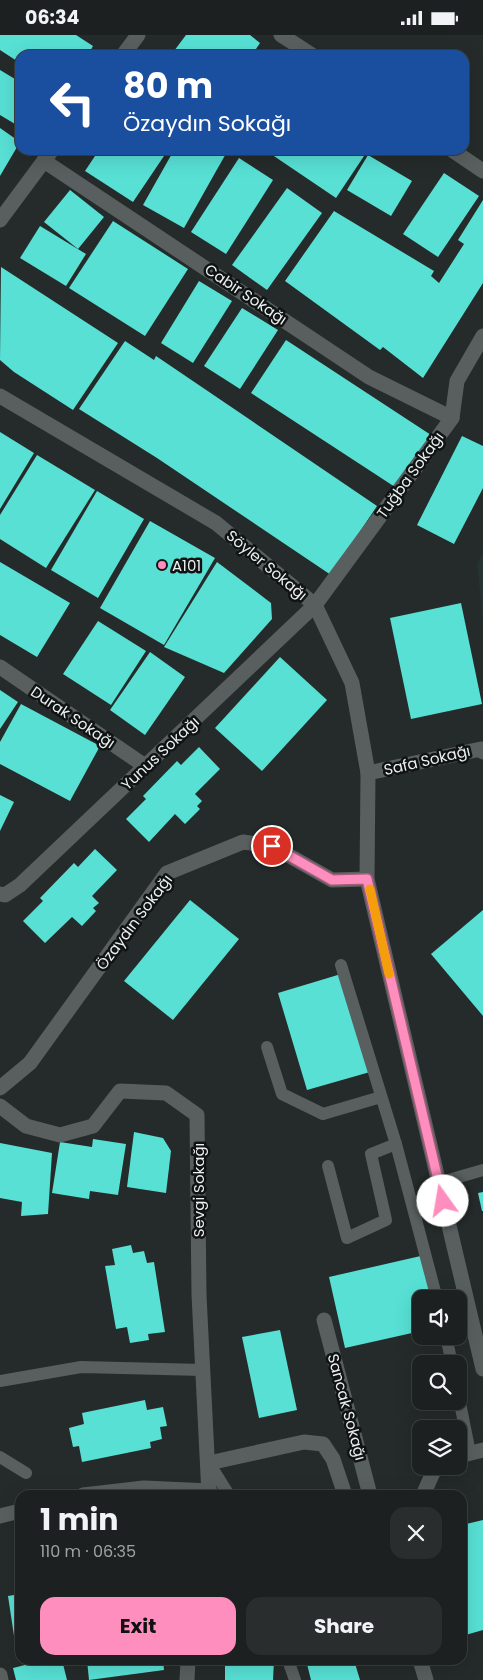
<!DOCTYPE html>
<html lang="en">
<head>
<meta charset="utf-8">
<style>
  :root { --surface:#1c2020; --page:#292d2d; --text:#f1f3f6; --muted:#a0a3a5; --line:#3a3e3e; --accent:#fe8ebd }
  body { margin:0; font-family:Poppins,sans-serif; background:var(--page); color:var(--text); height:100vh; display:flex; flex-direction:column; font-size:19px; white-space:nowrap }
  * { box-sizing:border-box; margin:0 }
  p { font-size:16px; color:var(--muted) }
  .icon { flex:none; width:28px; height:28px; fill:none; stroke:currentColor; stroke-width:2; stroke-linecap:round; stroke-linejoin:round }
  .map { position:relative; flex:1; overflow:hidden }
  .side { position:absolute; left:15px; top:1455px; width:452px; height:175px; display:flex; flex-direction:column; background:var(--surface); border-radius:15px; box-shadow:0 5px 20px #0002,0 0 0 1px var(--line) }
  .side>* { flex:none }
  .guide { position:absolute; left:15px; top:15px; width:454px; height:105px; border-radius:15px; box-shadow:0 5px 20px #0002,0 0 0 1px var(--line); background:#1a4fa0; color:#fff; overflow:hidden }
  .tools { position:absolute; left:412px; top:1255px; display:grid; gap:10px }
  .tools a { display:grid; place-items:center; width:55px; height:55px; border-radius:10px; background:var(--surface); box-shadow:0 5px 20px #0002,0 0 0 1px var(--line); font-size:25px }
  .pin { position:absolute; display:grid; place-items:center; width:42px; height:42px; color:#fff; margin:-21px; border:2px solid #fff; border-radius:50%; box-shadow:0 1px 5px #0007 }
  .me { position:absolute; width:55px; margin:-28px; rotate:347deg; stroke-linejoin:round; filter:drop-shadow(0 0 4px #0008) }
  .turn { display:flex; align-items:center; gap:18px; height:105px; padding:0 25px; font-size:22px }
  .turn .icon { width:65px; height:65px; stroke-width:2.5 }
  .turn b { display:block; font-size:35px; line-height:42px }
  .round { display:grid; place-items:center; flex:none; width:52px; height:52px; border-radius:15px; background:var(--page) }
  .summary { display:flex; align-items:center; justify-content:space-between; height:85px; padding:0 25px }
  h1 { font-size:30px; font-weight:700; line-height:38px }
  .button { display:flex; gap:10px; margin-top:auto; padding:10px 25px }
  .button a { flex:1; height:58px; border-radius:15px; background:var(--accent); color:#111; font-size:20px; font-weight:700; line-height:58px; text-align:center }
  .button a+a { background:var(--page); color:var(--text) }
  .status { display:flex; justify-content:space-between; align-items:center; height:35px; padding:0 25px; background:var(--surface); direction:ltr }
  .status svg { height:14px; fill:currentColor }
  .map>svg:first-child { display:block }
</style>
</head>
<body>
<div class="status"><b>06:34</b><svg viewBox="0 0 49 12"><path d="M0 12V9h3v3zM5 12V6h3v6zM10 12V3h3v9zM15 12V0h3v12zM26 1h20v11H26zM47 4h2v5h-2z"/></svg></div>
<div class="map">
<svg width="483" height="1645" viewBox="0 0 483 1645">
  <rect width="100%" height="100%" fill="#252b2a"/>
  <path fill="#253432" d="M483,519V584L477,529Z"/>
  <g fill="#58e0d5">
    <path d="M0,0H76L93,11L88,20H20V28L0,15Z"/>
    <path d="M186,0H250L260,8L252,20H171Z"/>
    <path d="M0,35L20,47V92L0,80Z"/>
    <path d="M0,93L20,107L0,141Z"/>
    <path d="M99,115H168L133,167L85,136Z"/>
    <path d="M174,115H228L184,193L143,170Z"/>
    <path d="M265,115H368L336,163Z"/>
    <path d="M368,120L412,146L391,181L347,155Z"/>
    <path d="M239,123L273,145L226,219L191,197Z"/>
    <path d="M444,138L479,161L438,222L403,199Z"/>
    <path d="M287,153L322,178L267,255L232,230Z"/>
    <path d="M70,155L104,182L78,214L44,187Z"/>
    <path d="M483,165V248L423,343L383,312L380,315L285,246L334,176L434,236L431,241L439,248L464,209L458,205Z"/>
    <path d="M113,186L188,234L145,301L69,253Z"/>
    <path d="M40,191L86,219L66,251L20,223Z"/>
    <path d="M1,232L118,308L73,375L14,337L0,325Z"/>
    <path d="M199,246L232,266L193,328L161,308Z"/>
    <path d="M242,273L278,295L240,354L204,331Z"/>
    <path d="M286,305L431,400L395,452L251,358Z"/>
    <path d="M125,306L154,325L156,321L377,471L331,540L157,423L79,374Z"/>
    <path d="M0,397L34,418L0,474Z"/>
    <path d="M462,401L483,411V453L454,509L417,490Z"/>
    <path d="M37,420L95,455L46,533L0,504V480Z"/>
    <path d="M97,456L144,484L98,563L51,535Z"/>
    <path d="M150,486L215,523L164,610L100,573Z"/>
    <path d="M0,527L70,568L37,622L0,600Z"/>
    <path d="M217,527L271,568L272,584L224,638L164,612Z"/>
    <path d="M461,568L482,669L411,684L390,583Z"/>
    <path d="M98,586L146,616L111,670L63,639Z"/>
    <path d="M150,617L185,642L145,700L110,675Z"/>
    <path d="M280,622L327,665L262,736L215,693Z"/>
    <path d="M0,655L18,667L0,694Z"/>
    <path d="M21,669L100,711L70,766L0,729V707Z"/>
    <path d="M199,712L220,734L195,759L202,766L197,771L200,774L185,789L175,779L149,807L126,784L146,764L143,761L177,726L181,730Z"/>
    <path d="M0,760L14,767L0,796Z"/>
    <path d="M95,814L117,835L92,861L99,868L93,873L96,876L82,891L72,882L45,908L23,886L43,866L40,863L74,828L78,832Z"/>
    <path d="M190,865L239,904L173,985L124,946Z"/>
    <path d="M483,875V981L431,919Z"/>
    <path d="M341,939L370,1037L307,1055L278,958Z"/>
    <path d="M134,1097L163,1103L171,1116L166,1158L127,1152Z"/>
    <path d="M93,1104L126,1109L118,1160L90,1156L89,1164L52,1158L60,1107L92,1112Z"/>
    <path d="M0,1108L52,1118L48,1179L21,1181L22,1167L0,1163Z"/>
    <path d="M483,1157V1176H482L478,1158Z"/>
    <path d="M131,1210L133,1218L144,1216L147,1228L154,1227L165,1297L148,1299L149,1305L130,1308L127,1292L116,1294L105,1231L115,1230L112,1214Z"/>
    <path d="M425,1220L435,1264H421V1296L345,1313L329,1242Z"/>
    <path d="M280,1295L297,1375L259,1383L242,1302Z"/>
    <path d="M145,1365L147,1375L163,1372L167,1391L160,1392L162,1404L150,1407L151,1413L82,1427L79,1411L73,1412L69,1393L84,1389L82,1378Z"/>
    <path d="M483,1485V1595L462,1601V1490Z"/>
    <path d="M16,1512H20V1542H19Z"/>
    <path d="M20,1559V1613L16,1614L8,1561Z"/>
    <path d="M45,1625H62L67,1645H16L13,1633Z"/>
    <path d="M87,1625H163L164,1635L89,1645Z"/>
    <path d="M225,1625H274L273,1645H225Z"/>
    <path d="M306,1625H354L360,1645H311Z"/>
  </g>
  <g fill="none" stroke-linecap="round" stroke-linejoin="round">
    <g stroke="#585f5e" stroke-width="12">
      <path d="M341,930L396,1109L437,1264"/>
      <path d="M267,1012L282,1059L323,1079L381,1062"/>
      <path d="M328,1131L347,1203L386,1185L371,1119L396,1109"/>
      <path d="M438,1148L483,1135"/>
      <path d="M446,1301L452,1329"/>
      <path d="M0,1346L81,1332L203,1335"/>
      <path d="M459,1363L470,1418"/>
      <path d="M0,1422L26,1438"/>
      <path d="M209,1428L229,1460"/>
      <path d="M288,1625L295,1645"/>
    </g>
    <g stroke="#585f5e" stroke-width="15">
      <path d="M281,0L312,20"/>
      <path d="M123,20L138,0"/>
      <path d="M452,115L483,136"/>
      <path d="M44,126L369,342L452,383"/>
      <path d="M0,185L52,115"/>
      <path d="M0,361L216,488L315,570L352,648L368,738L367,844L483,1334"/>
      <path d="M0,632L145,731"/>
      <path d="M368,738L481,714L483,717"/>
      <path d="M0,859L5,860L20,850L315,570L452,383L457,346L483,301"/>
      <path d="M0,1053L30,1028L167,838L243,807L272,811L332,845L367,844"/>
      <path d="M0,1071L26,1091L60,1100L93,1091L120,1056L166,1058L197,1080L199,1260L209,1460"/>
      <path d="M324,1285L370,1460"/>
      <path d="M459,1421L483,1415"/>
      <path d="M209,1428L304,1407L323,1409L333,1424L345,1460"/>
      <path d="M83,1460L144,1453L210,1456"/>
      <path d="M423,1460L436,1431"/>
      <path d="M0,1481L20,1476"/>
      <path d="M420,1625L426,1645"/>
      <path d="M0,1640L1,1645"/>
      <path d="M187,1645L188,1625"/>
    </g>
  </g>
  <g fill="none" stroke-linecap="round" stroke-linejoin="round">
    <defs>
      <path id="route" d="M272,811L332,845L367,844L443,1166"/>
    </defs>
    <use href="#route" stroke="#a55c7b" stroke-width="12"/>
    <use href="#route" stroke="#fe8ebd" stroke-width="9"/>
    <path stroke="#f59e0b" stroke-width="9" d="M370,854L389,939"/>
  </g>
  <circle fill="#fe8ebd" stroke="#101313" stroke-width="2" cx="162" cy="530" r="5"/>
  <g text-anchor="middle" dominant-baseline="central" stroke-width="5" stroke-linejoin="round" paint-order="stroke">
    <g font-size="15" fill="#ecf0ef" stroke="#101313">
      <text transform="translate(246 259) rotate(34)">Cabir Sokağı</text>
      <text transform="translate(410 440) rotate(-54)">Tuğba Sokağı</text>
      <text transform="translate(267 530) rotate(40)">Söyler Sokağı</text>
      <text transform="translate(73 682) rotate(34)">Durak Sokağı</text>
      <text transform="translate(160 718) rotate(-43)">Yunus Sokağı</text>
      <text transform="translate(427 725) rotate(-13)">Safa Sokağı</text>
      <text transform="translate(134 887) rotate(-53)">Özaydın Sokağı</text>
      <text transform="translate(198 1155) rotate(-90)">Sevgi Sokağı</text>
      <text transform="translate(347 1372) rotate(75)">Sancak Sokağı</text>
    </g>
    <g font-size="15" fill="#ecf0ef" stroke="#101313" text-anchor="start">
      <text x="172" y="530">A101</text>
    </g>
  </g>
</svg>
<div class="tools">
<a><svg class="icon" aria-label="sound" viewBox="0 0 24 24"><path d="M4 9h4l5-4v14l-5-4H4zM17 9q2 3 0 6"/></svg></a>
<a><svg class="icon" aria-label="search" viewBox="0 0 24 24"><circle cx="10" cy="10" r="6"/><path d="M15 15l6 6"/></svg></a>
<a><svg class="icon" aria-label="layers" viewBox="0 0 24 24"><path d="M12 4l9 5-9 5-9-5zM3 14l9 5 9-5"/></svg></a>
</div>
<div class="pin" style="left:272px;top:811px;background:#d93025"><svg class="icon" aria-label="arrive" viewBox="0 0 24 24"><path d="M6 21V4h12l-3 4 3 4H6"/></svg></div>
<svg class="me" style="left:443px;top:1166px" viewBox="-20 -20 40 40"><circle r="19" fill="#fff"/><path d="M0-13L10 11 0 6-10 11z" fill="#fe8ebd"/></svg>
<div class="guide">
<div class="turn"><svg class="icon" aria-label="left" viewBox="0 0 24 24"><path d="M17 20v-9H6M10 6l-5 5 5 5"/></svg><div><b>80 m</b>Özaydın Sokağı</div></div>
</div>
<section class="side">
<div class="summary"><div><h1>1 min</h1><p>110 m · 06:35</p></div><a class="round"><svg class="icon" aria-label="close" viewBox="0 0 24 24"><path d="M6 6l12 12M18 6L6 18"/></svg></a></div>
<div class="button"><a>Exit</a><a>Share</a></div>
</section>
</div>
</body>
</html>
